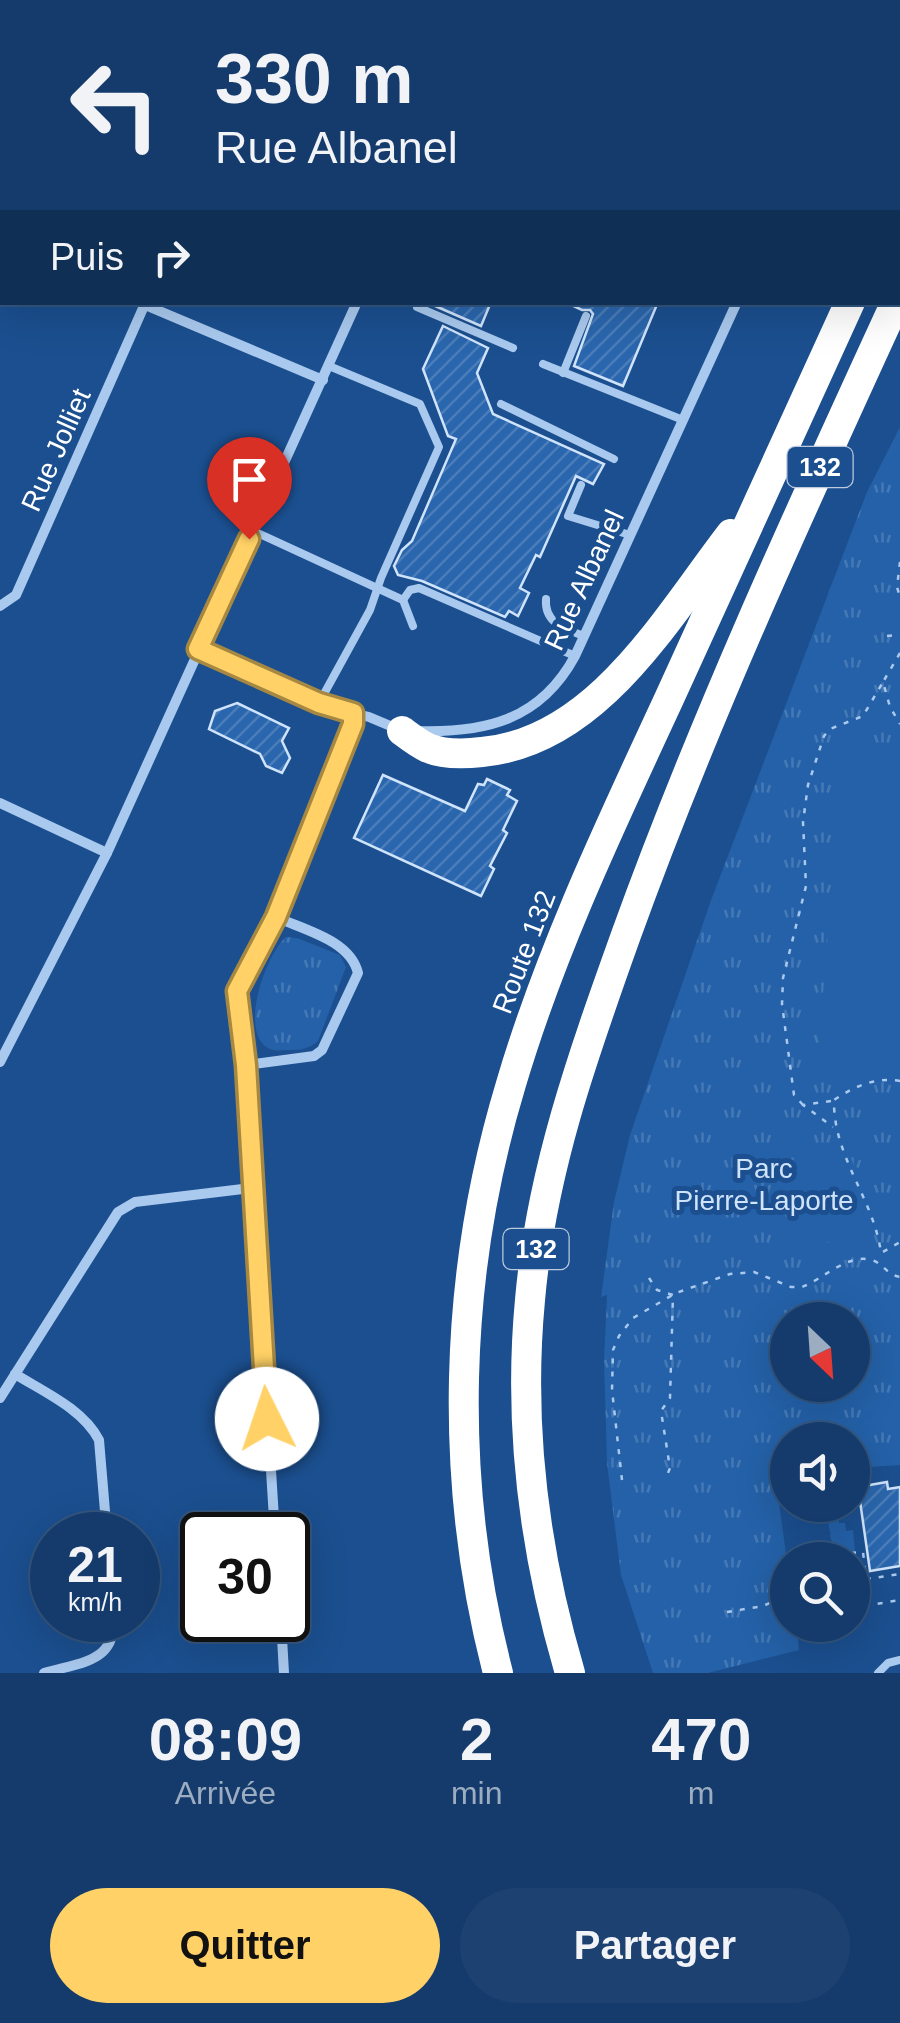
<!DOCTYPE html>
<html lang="fr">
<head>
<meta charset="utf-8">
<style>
  :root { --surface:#143b6b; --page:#1d4271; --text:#f1f3f6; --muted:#9dadc1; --line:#33557e; --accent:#ffd166 }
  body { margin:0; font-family:Arial,sans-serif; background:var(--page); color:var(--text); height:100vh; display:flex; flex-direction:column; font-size:38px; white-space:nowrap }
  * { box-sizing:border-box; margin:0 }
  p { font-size:32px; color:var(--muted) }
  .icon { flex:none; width:55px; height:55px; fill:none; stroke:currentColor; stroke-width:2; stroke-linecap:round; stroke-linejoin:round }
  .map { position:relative; height:1673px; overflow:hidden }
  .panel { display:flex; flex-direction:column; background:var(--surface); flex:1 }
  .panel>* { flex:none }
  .banner { position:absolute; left:0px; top:0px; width:900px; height:305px; box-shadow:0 10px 40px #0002,0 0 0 2px var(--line); background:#143b6b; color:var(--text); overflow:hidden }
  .needle { width:65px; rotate:155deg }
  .controls { position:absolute; left:770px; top:1302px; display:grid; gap:20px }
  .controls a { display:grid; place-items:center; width:100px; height:100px; border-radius:50%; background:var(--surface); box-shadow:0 10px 40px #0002,0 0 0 2px var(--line); font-size:50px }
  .speed { position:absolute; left:30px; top:1512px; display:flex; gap:20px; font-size:50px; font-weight:700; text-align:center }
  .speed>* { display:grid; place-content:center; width:130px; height:130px; border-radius:50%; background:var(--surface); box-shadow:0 10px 40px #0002,0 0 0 2px var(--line); line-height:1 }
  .speed small { font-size:25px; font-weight:400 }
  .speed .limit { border:5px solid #111; border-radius:15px; background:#fff; color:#111 }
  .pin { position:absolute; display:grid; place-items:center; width:85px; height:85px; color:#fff; margin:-102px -42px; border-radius:50% 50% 50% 0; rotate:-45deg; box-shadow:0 0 10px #0007 }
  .pin .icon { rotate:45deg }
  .me { position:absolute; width:110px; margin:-55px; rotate:356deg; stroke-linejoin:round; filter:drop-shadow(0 0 8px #0008) }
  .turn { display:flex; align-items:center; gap:35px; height:210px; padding:0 50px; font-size:45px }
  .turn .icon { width:130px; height:130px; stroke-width:2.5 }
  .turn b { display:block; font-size:70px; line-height:85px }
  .then { display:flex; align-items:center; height:95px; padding:0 50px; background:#0003; gap:20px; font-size:38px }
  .eta { display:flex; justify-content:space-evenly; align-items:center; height:170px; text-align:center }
  .eta b { font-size:60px; font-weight:700; line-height:70px }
  .action { display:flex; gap:20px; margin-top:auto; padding:20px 50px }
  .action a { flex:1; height:115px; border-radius:60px; background:var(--accent); color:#111; font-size:40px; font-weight:700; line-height:115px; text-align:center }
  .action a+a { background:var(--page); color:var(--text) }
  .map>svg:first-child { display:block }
</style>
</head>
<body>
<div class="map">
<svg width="900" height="1673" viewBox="0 0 900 1673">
  <defs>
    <pattern id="park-tufts" width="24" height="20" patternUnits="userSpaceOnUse" patternTransform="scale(2.5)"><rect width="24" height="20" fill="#2461a8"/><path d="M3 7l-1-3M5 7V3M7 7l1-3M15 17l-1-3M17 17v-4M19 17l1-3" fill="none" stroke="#4579b5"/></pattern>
    <pattern id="building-hatch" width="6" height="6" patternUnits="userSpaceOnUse" patternTransform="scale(2.5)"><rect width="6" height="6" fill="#2a66ad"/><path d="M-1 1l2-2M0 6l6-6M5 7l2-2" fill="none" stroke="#4a7db9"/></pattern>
  </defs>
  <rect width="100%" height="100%" fill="#1b4f8f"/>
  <g fill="url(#park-tufts)" fill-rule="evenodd">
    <path d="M900,427V1465L853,1468L852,1440H788L787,1472L775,1473L787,1562L788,1625H796L799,1650L708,1673H653L621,1575L607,1463L604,1361L607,1295L601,1297L614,1202L630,1135L710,903L867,492ZM788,1320H852V1385H788Z"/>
    <path d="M286,937L297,938L340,955L346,967L318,1041C309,1049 301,1050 289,1050C283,1050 278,1051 273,1050C235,1039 266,953 286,937Z"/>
    <path d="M838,1518L839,1523H845L846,1531L853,1530L858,1581H853L852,1560H836L834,1557L828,1520Z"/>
  </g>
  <g fill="#2461a8">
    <path d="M843,751L900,755V1075L817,1069Z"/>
    <path d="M843,1139L878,1223L813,1248L799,1214L787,1198L789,1191L783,1177L776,1175L770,1162L773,1157L785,1152L789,1160L795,1161Z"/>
  </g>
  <g fill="url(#building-hatch)" stroke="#cfe3fa" stroke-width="2.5">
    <path d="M426,302H491L481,326Z"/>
    <path d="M565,302H658L623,386L574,366L593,314L590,310H582Z"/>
    <path d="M443,326L488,348L477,373L493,414L604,464L593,484L576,476L540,557L536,555L520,588L529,593L518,616L509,611L505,617L422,581L398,575L394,566L402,550L412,541L456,439L448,436L423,369Z"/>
    <path d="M237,703L289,728L282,741L290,758L282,773L266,766L260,754L209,729L215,711Z"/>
    <path d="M383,775L465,811L478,784L484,785L487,779L510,790L507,795L517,801L503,830L507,833L490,866L494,869L481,896L354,838Z"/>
    <path d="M887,1482L888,1489L900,1487V1566L870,1571L858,1487Z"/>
  </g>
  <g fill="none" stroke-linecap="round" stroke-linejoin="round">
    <g stroke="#a9c9ee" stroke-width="2.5" stroke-dasharray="5 8" stroke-linecap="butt">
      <path d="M619,0L625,2"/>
      <path d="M900,562L897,587L900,597"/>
      <path d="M887,636L900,635"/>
      <path d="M900,653L883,682L890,707L900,724"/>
      <path d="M900,1081C875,1077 855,1086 834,1100C833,1157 874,1199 881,1253L900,1242"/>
      <path d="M831,1101L803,1105L833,1127"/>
      <path d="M803,1105L794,1095L782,1004L783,978L806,886L803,822L808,785L824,736L830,729L863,716L883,682"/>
      <path d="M649,1278L657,1290L673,1295L670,1398L661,1411L670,1468L666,1478"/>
      <path d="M622,1480L612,1390L613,1350L619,1336L633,1318L676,1293L730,1274L754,1272L791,1287H802C823,1279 848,1253 872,1260C884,1264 887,1275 900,1277"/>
      <path d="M851,1553L863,1552L866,1579L900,1574"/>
      <path d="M852,1608L900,1600"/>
      <path d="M727,1612L763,1606L788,1595"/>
    </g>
    <g stroke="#a9c9ee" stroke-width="8">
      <path d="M867,0L870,2"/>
      <path d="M816,2L817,0"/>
      <path d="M898,10H900"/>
      <path d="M417,307L513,348"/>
      <path d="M543,364L683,420"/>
      <path d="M563,373L586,316"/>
      <path d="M501,404L614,459"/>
      <path d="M581,485L568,516L630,535"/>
      <path d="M253,531L403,600L413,626"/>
      <path d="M546,599C544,623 565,629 584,636"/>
      <path d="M403,600L410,590L419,588L575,656"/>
      <path d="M319,703L370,610L381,578L439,447L420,404L329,366"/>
      <path d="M878,1673L888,1663L900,1660"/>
    </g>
    <g stroke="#a9c9ee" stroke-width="10">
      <path d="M483,2L485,0"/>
      <path d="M508,2L509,0"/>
      <path d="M0,58L2,59"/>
      <path d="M0,249L2,248"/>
      <path d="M138,302L323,380"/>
      <path d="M0,606L16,595L144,306"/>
      <path d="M197,649L331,708L369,717L400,730"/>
      <path d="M417,731C484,733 540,721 575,656L737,302"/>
      <path d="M0,803L107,853"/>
      <path d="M0,1062L107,853L357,302"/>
      <path d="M246,1065L314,1056L322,1050L358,973C350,940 304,930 276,917"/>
      <path d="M15,1374C44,1392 83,1409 99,1440L107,1535"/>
      <path d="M0,1398L118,1212L135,1202L251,1188"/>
      <path d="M275,1535L246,1065L237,991L276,917L353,729V713"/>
      <path d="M281,1620L284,1673"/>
      <path d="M44,1673C77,1663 116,1663 113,1620"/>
    </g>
    <g stroke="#a9c9ee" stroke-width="18">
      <path d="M711,0L717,2"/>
      <path d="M779,0L785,2"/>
      <path d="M898,57L900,59"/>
      <path d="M898,74L900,75"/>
    </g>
    <g stroke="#fff" stroke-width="30">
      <path d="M898,198L900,193"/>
      <path d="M402,731C410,737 419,744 428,748C445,755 465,754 482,752C597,742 667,617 731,534"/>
      <path d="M498,1673C448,1481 453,1275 511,1084C550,952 610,826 668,701C729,568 789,435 850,302"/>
      <path d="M570,1673C534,1551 518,1427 530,1300C541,1172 583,1055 626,935C704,719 800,511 896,302"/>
    </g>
  </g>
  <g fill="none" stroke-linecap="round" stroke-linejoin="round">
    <defs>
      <path id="route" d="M249,539L198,649L319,703L353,713V724L276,917L237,991L246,1065L267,1419"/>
    </defs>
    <use href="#route" stroke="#a68842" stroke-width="25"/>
    <use href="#route" stroke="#ffd166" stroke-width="18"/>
  </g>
  <g text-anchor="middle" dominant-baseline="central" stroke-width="10" stroke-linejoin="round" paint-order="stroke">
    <g fill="#1b4f8f" stroke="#bbcadd" stroke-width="2.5">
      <rect x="787.5" y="447" width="65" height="40" rx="8"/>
      <rect x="503.5" y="1229" width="65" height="40" rx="8"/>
    </g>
    <g font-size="25" font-weight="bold" fill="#fff">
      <text x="820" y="467">132</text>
      <text x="536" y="1249">132</text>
    </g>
    <g font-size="28" fill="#fff" stroke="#1b4f8f">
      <text transform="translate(56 450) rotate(-66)">Rue Jolliet</text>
      <text transform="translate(584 580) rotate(-65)">Rue Albanel</text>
      <text transform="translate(524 952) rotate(-69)">Route 132</text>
    </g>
    <g font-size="28" fill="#cfe3fa" stroke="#1b4f8f">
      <text x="764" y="1168">Parc<tspan x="764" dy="32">Pierre-Laporte</tspan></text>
    </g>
  </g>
</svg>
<div class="controls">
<a><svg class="needle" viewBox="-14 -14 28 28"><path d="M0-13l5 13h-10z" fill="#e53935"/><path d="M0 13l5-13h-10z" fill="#9dadc1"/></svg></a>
<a><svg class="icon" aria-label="sound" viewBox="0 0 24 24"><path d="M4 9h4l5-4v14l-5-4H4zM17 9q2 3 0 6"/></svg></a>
<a><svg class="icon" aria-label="search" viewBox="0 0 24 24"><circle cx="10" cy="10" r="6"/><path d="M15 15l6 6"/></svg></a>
</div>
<div class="speed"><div>21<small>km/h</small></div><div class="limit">30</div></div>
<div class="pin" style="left:249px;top:539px;background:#d93025"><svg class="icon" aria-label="arrive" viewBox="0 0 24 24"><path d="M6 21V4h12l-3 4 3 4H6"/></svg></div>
<svg class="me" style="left:267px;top:1419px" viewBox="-20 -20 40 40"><circle r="19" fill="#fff"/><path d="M0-13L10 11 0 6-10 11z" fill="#ffd166"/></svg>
<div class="banner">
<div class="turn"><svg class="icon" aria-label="left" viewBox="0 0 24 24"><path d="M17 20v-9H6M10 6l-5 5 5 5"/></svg><div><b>330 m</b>Rue Albanel</div></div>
<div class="then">Puis<svg class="icon" aria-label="right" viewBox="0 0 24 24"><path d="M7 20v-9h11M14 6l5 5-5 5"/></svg></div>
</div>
</div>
<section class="panel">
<div class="eta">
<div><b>08:09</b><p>Arrivée</p></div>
<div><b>2</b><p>min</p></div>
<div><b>470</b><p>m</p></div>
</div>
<div class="action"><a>Quitter</a><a>Partager</a></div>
</section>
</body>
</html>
